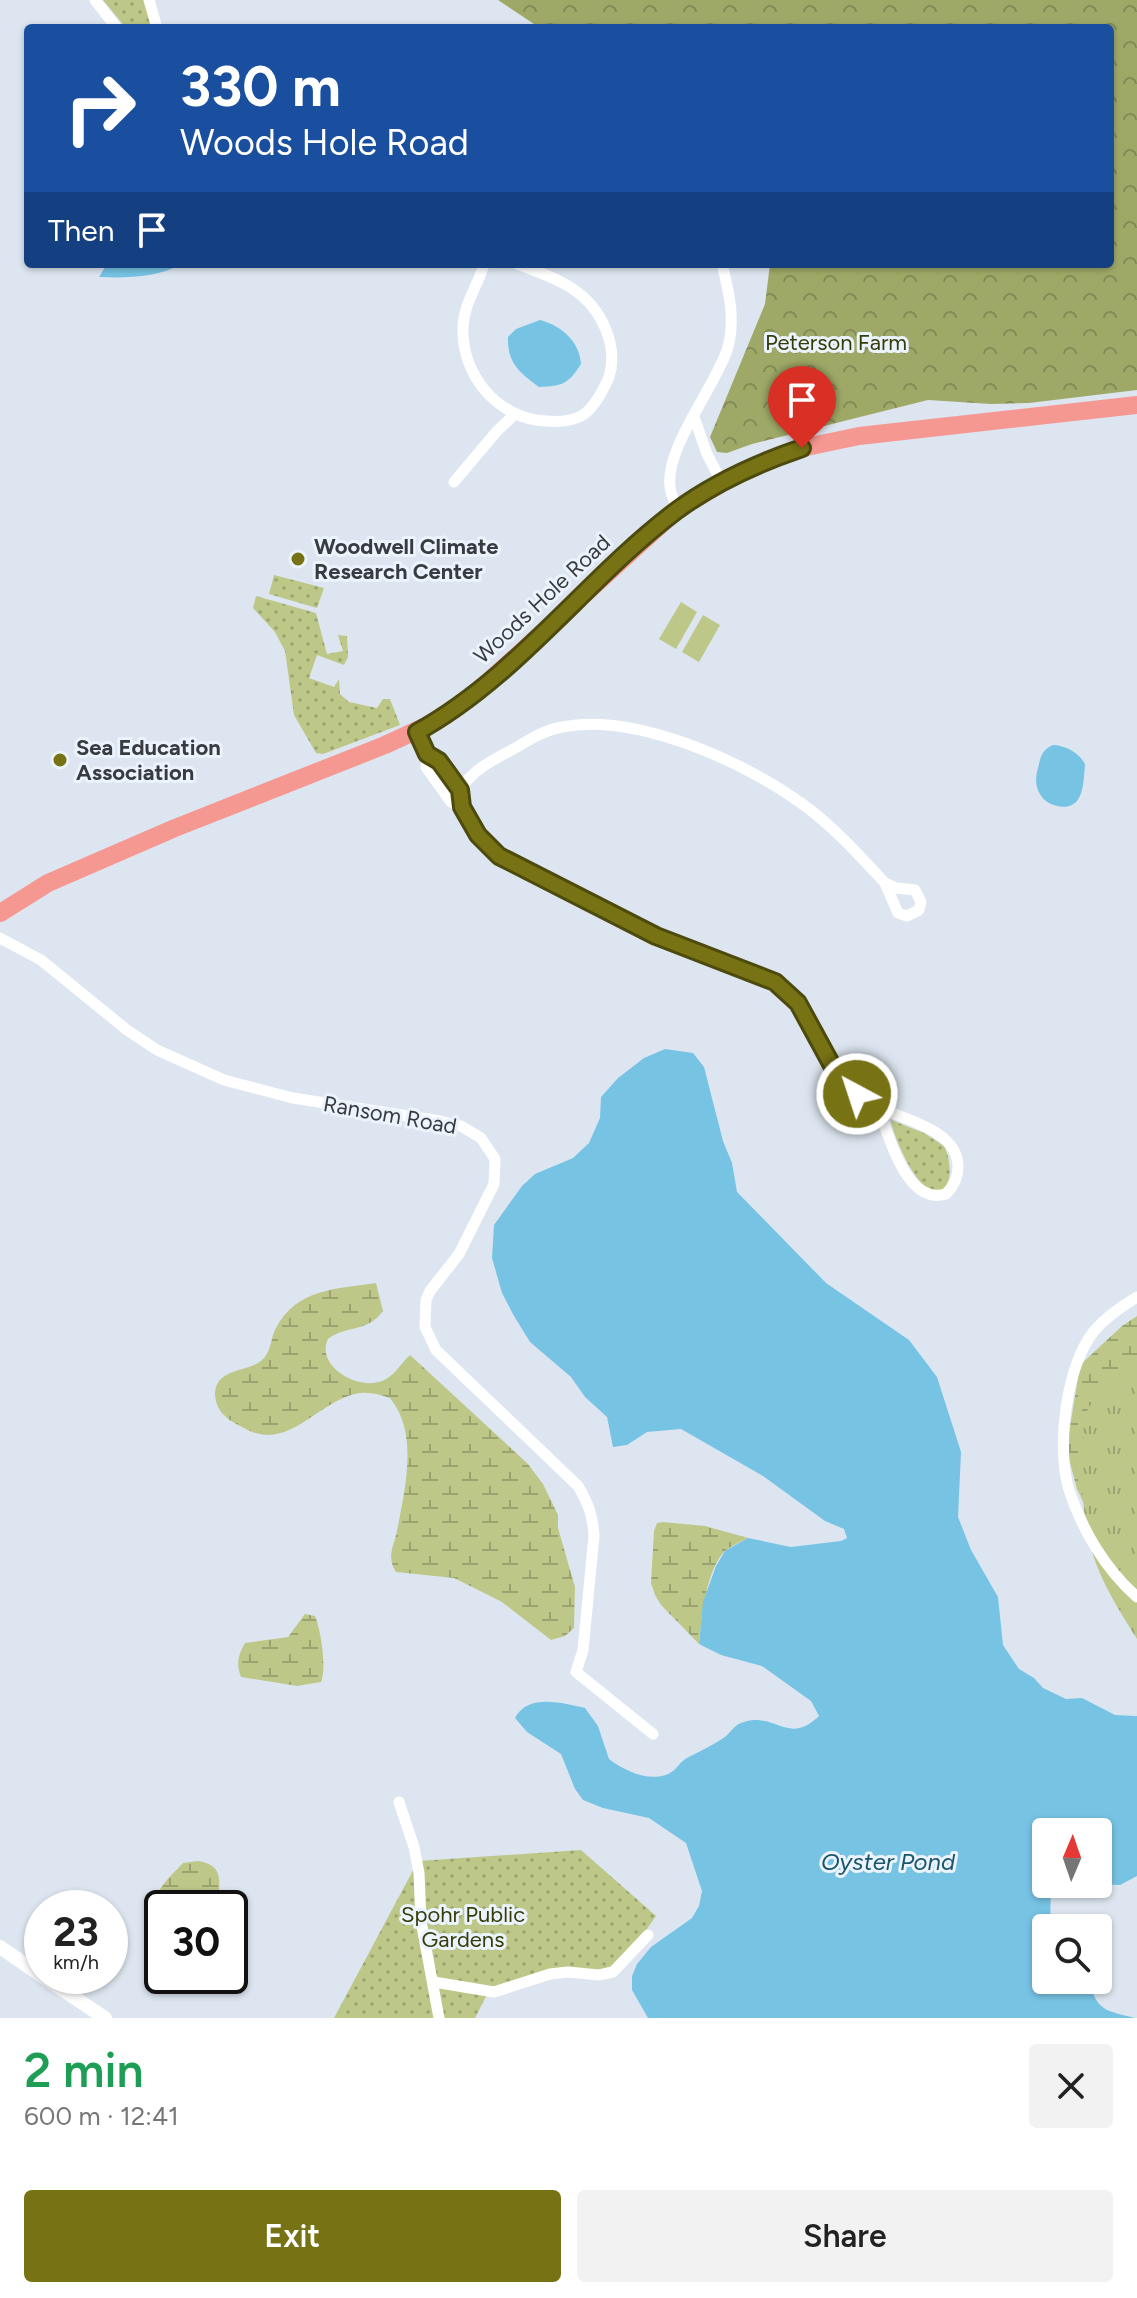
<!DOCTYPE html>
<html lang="en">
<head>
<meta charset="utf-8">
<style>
  :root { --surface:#fff; --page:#f2f2f2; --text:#222; --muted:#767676; --accent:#777214 }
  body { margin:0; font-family:Figtree,sans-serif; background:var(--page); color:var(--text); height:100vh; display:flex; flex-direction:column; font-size:30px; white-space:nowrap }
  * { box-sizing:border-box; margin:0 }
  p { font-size:26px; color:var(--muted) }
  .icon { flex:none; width:44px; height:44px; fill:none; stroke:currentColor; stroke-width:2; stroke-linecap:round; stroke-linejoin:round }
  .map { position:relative; height:2018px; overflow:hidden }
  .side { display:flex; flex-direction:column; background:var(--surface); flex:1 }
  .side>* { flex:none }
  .hud { position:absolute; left:24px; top:24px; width:1090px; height:244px; border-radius:8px; box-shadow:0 2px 6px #0004; background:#1a4fa0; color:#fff; overflow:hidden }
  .needle { width:52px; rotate:2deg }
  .tools { position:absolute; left:1032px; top:1818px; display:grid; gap:16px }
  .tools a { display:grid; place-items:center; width:80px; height:80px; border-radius:8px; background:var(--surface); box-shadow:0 2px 6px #0004; font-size:40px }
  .speed { position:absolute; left:24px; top:1890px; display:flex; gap:16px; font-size:40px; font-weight:700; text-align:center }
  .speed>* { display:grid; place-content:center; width:104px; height:104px; border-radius:50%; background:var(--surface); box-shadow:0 2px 6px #0004; line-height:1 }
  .speed small { font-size:20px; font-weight:400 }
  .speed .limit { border:4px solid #111; border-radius:12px; background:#fff; color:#111 }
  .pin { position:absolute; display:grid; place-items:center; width:68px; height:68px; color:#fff; margin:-82px -34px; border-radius:50% 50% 50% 0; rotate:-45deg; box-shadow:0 0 8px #0007 }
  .pin .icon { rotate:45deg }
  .me { position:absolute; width:88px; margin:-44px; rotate:320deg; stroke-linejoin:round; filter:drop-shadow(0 0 6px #0008) }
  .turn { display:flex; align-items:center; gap:28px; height:168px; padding:0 24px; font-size:36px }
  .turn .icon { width:104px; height:104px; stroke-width:2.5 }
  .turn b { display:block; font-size:56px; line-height:68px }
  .then { display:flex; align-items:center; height:76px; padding:0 24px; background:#0003; gap:16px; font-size:30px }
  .round { display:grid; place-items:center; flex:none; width:84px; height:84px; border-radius:8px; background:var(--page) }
  .headline { display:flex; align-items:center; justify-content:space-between; height:136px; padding:0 24px }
  h1 { font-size:48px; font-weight:600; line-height:60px; color:#1e9e55 }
  .cta { display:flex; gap:16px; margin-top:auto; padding:16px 24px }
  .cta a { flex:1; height:92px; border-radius:8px; background:var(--accent); color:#fff; font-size:32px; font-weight:600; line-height:92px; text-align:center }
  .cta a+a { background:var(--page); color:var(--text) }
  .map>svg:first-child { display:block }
</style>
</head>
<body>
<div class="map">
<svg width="1137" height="2018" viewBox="0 0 1137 2018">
  <defs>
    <pattern id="grass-dots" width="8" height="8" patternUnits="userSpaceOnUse" patternTransform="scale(2)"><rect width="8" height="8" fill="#bdc888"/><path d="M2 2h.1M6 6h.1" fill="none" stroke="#9ba471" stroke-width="1.8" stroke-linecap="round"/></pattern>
    <pattern id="forest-crowns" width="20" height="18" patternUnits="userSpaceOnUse" patternTransform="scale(2)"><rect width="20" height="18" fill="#9fa967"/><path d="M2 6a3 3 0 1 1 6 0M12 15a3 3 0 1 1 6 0" fill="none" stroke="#838b56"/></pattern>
    <pattern id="wetland-marsh" width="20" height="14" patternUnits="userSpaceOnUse" patternTransform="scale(2)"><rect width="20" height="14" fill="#bdc888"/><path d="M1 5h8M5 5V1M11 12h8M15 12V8" fill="none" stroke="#9ba471"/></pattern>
    <pattern id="park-tufts" width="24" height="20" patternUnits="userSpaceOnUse" patternTransform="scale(2)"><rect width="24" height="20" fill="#bdc888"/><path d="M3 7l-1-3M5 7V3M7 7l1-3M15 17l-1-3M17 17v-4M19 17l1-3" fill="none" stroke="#9ba471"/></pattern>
  </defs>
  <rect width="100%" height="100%" fill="#dde6f0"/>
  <g fill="url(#grass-dots)">
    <path d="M103,0H145L153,28H126Z"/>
    <path d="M274,575L324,588L317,608L269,594Z"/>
    <path d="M256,596L316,613L327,654L343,651L338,635L347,636L348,657L344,665L317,655L309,678L334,687L339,679L340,694L349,702L377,708L383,699H390L400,725L323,754L316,753L294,715L285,651L275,632L253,608Z"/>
    <path d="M891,1120L924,1133L944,1146C951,1159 956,1196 931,1190C915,1186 892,1134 891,1120Z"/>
    <path d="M581,1850L656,1916L626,1959L590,1976L542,1975L491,1987L475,2018H334L418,1861Z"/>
  </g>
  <path fill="url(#forest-crowns)" d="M498,0H1137V390L1029,403L991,404L928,400L752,444L727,453L717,452L710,437L765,304L770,264H1110V28H540Z"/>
  <g fill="url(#wetland-marsh)">
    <path d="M376,1283L383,1311C367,1333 346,1325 328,1339C315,1366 358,1391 382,1381C395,1376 400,1364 410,1355L528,1464L543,1484L558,1515V1528L575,1587L574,1628L565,1636L551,1640L502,1602L454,1578L396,1572C386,1557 394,1546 397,1531C405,1489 419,1433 390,1398C380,1395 371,1392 360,1393C318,1399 289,1454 244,1428C237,1424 229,1421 224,1415C218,1410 215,1401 215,1393C217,1368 245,1373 261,1361C272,1352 270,1339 276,1328C297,1288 337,1289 376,1283Z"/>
    <path d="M1137,1316V1567L1088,1512L1077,1489L1069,1459V1433L1080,1365L1122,1326Z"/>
    <path d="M663,1522L705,1526L748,1538C741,1542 731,1546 725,1551C706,1569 701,1620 699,1644L661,1605L655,1595L651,1583L654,1531L657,1523Z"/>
    <path d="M305,1614L315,1616C321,1630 327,1669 321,1682L297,1686L241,1677C236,1664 238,1655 245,1643L288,1637Z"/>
    <path d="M198,1861C216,1864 221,1872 219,1890L201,1898L191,1908H162V1916L156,1915C150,1893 169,1878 183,1863Z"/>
  </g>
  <path fill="url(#park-tufts)" d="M1137,1360V1639C1093,1570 1082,1543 1082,1461C1082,1446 1082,1420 1089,1407C1102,1386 1118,1373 1137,1360Z"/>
  <g fill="#bdc888">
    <path d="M681,602L697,612L676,649L659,639Z"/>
    <path d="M703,615L720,625L699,662L682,652Z"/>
  </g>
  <g fill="#77c3e4">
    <path d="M107,264H181C158,278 126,278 99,277Z"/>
    <path d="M540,320C562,326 579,341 581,364C568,384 563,386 539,387C520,373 507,363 508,337L516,329Z"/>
    <path d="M1053,745C1067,746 1078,752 1085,764C1084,775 1084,792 1077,801C1068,812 1046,806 1040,794C1034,785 1036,774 1039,764C1041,754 1044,749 1053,745Z"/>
    <path d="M665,1049L693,1053L704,1067L723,1141L732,1163L737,1192L826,1283L909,1340L937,1377L961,1452L958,1517L971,1550L998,1597L1003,1645L1019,1669L1034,1678L1043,1688L1066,1699L1082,1698L1115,1715L1137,1716V1876L1120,1885L1097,1884L1098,1832H1046V1884H1051L1050,1928H1046V1980H1086L1090,1982C1096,2012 1109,2011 1135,2018H648L632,1990V1976L637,1964L651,1947L692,1918L699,1906L702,1891L686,1843L649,1818L603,1808L583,1800L575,1789L561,1754L527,1732L515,1718C528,1693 563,1703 585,1708L598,1726L609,1759C624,1771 654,1785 673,1771C678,1767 680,1762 687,1758C700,1751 713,1745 725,1737C732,1731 735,1724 744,1722C776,1712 788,1746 819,1716L811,1701L762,1666L721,1655L699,1644L703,1602L716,1566L725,1551L748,1538L791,1547L841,1541L847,1538L844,1529L825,1521L763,1476L681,1429L647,1432L627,1445L613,1447L607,1417L585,1397L571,1377L530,1342L514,1316L502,1293L492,1258L494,1225L522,1186L535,1174L573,1158L589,1143L600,1118L601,1097L618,1078L644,1058Z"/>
  </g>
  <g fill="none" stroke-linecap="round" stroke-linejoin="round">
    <g stroke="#fff" stroke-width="11">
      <path d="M95,0L117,28"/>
      <path d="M149,0L157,28"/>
      <path d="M484,264C478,286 464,303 463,327C461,375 498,419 546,421C558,422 570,422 581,416C593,410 604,389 609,377C614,361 612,345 606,330C590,289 555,278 517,264"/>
      <path d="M694,417L707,454L722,483"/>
      <path d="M454,482L497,431L514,415"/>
      <path d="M678,509C675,502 670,494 670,486C665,448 715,387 727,350C736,321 729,292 722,264"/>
      <path d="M417,732L427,754L426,767L451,802L462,807"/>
      <path d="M427,754C440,762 453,775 460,789C462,795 460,802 462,807C468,827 487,848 503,859C522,873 547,882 568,893C604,910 640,931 677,945C706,956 749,966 774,982C817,1008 821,1066 860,1097C889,1119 958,1124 958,1167C958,1178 954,1186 946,1194C907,1206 889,1137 879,1110"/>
      <path d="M460,790C474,768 495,759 517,747C532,738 545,730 562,727C634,712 743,761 801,803C832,825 859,855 885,883"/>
      <path d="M885,883L896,888L915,890L921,902L919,910L907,916L898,913Z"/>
      <path d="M0,938L41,960L127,1030L157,1050L224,1080L293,1098L440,1121L461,1126L481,1138L495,1159L494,1184L459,1254L430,1291L426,1300L425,1327L436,1350L578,1486C588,1503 593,1516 594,1536L583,1650L576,1672L653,1734"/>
      <path d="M1137,1297C1122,1306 1106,1317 1094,1331C1066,1367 1056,1447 1069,1490C1082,1530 1106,1570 1137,1597"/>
      <path d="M399,1802L414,1847L419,1873L421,1921L439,2018"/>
      <path d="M434,1982L494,1992L550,1974L568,1972L599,1975L613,1972L648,1935"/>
    </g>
    <g stroke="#fff" stroke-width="14">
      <path d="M0,1947L42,1976"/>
      <path d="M42,1976L105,2018"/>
    </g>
    <path stroke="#f69892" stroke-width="18" d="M0,913L48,883L175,828L385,745L435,722L476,693L678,509L722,483L764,462L802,448L859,436L1137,405"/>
  </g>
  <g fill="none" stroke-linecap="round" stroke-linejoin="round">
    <defs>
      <path id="route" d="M802,448C758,463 714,483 676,511C586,579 517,677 417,732L427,754L439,761L460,790L462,807L478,835L499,856L656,936L775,982L798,1003L834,1069L857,1094"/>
    </defs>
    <use href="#route" stroke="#4d4a0d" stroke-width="20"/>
    <use href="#route" stroke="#777214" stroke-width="14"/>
  </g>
  <g fill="#777214" stroke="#ebf3fd" stroke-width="3">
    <circle cx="298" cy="559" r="8"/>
    <circle cx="60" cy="760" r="8"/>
  </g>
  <g text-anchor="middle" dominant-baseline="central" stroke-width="6" stroke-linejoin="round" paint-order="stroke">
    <g font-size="22" fill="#363c07" stroke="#ebf3fd">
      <text x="836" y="342">Peterson Farm</text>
      <text x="463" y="1914">Spohr Public<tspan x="463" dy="25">Gardens</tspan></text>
    </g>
    <g font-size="22" font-weight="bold" fill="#383c40" stroke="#ebf3fd" text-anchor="start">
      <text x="314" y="546">Woodwell Climate<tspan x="314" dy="25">Research Center</tspan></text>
      <text x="76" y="747">Sea Education<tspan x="76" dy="25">Association</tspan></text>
    </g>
    <g font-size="22" fill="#383c40" stroke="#ebf3fd">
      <text transform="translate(542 599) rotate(-43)">Woods Hole Road</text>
      <text transform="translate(390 1115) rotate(10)">Ransom Road</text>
    </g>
    <g font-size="24" font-style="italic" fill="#19566d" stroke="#ebf3fd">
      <text x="888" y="1861">Oyster Pond</text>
    </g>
  </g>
</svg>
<div class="tools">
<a><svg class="needle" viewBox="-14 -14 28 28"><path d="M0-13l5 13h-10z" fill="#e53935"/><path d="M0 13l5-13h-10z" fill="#767676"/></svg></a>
<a><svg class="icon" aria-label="search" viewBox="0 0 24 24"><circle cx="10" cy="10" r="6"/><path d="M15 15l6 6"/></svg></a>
</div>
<div class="speed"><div>23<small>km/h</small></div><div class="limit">30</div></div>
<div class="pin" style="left:802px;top:448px;background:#d93025"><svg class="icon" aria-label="arrive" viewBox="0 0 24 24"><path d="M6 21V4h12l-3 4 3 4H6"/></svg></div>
<svg class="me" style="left:857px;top:1094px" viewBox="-20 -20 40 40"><circle r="17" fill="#777214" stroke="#fff" stroke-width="3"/><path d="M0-11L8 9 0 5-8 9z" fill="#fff"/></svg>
<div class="hud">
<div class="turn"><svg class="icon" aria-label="right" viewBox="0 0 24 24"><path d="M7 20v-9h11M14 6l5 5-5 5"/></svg><div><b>330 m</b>Woods Hole Road</div></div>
<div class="then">Then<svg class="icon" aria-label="arrive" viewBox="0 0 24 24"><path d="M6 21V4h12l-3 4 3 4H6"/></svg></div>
</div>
</div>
<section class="side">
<div class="headline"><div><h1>2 min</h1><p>600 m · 12:41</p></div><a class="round"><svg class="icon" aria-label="close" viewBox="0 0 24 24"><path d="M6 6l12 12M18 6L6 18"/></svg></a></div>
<div class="cta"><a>Exit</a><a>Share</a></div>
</section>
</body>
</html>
